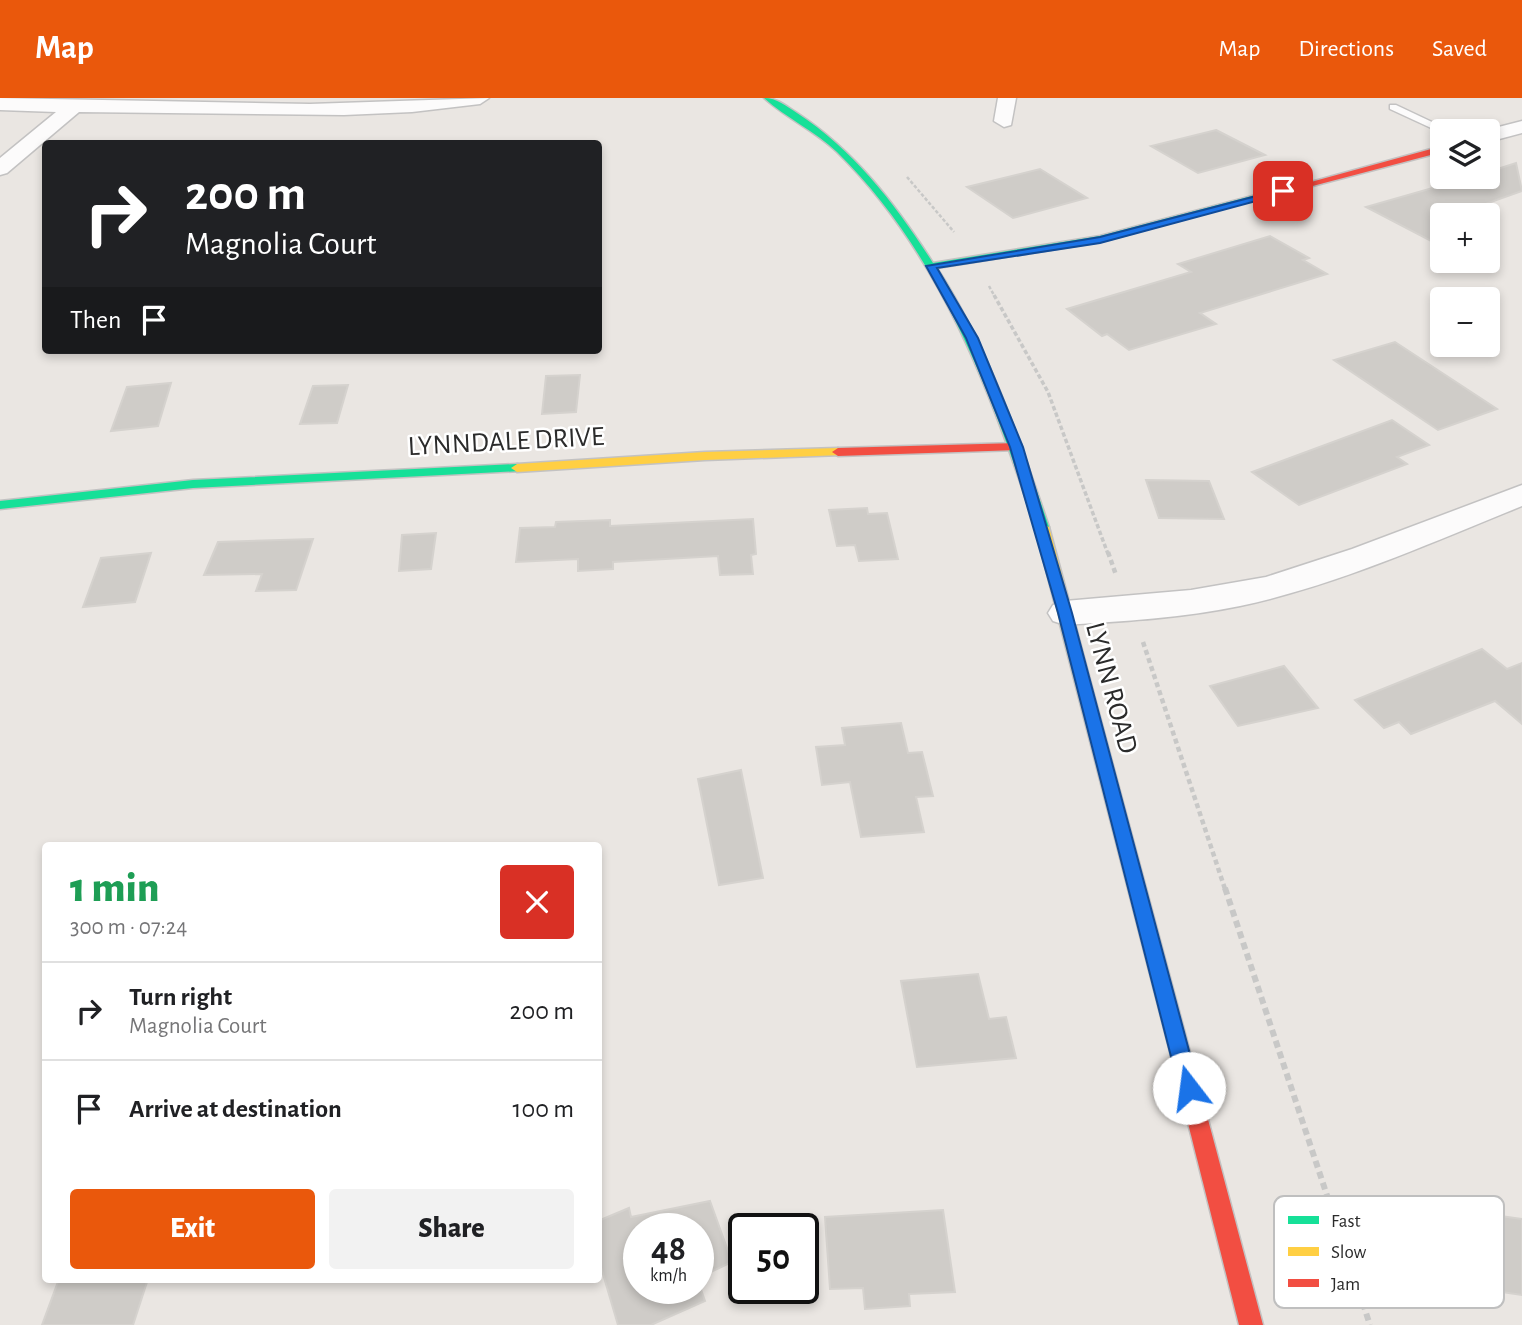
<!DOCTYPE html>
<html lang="en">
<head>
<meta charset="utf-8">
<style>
  :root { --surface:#fff; --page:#f2f2f2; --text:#202124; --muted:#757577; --line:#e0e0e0; --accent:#ea580c }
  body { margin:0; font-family:"Alegreya Sans",sans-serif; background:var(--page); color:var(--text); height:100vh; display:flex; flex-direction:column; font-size:26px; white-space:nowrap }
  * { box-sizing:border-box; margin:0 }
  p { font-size:23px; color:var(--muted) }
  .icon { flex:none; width:38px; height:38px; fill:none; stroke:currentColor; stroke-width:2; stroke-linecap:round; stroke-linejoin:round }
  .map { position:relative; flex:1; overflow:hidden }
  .details { position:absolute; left:42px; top:744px; width:560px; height:441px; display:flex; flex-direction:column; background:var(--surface); border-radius:7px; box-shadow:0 4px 10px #0003 }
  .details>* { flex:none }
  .hud { position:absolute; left:42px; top:42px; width:560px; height:214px; border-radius:7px; box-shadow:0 4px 10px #0003; background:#202124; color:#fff; overflow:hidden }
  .buttons { position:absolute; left:1430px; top:21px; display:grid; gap:14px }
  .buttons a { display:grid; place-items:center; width:70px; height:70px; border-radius:7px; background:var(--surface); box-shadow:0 4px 10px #0003; font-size:35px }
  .speed { position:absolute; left:623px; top:1115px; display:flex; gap:14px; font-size:35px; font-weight:700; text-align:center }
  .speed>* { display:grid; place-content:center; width:91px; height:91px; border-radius:50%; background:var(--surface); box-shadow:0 4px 10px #0003; line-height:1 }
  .speed small { font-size:18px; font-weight:400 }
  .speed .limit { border:4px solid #111; border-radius:10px; background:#fff; color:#111 }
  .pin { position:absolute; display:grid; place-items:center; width:60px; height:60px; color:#fff; margin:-30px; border-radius:14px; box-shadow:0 4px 10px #0006 }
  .me { position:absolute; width:77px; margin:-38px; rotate:345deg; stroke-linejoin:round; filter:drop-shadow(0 0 5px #0008) }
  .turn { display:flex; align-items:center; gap:24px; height:147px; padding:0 28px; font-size:32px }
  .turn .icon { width:91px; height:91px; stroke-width:2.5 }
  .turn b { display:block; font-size:49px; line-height:60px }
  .then { display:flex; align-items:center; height:66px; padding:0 28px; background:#0003; gap:14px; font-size:26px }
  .round { display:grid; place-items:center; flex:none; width:74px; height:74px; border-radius:7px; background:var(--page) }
  .head { display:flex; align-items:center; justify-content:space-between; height:119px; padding:0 28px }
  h1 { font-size:42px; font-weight:800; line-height:52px; color:#1e9e55 }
  .button { display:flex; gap:14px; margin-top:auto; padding:14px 28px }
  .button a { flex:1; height:80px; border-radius:7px; background:var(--accent); color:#fff; font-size:28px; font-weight:800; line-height:80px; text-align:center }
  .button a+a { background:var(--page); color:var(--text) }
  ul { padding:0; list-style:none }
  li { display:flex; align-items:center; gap:21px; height:98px; padding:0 28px; border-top:2px solid var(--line) }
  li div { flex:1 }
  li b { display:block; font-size:26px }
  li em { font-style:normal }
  header { display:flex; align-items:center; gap:42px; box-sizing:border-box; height:98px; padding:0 35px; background:var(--accent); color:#fff }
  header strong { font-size:33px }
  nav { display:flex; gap:38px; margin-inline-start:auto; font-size:24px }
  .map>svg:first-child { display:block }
</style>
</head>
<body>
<header>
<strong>Map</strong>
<nav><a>Map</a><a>Directions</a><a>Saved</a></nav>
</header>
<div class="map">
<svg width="1522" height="1227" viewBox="0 0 1522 1227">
  <rect width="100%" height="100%" fill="#eae6e2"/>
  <g fill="#cfccc8" stroke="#d5d2ce" stroke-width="2">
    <path d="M1216,32L1265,57L1198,75L1151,48Z"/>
    <path d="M1516,65L1522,93L1474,110L1498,121L1488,125V117H1442V139L1431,143L1366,109L1471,79H1488V74Z"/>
    <path d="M1040,71L1087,100L1013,120L967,89Z"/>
    <path d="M1270,138L1309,160L1303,162L1327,176L1200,215L1216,226L1129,252L1107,236L1102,238L1067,211L1191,174L1178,166Z"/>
    <path d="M1395,244L1497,311L1438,332L1334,262Z"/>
    <path d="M580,277L576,314L542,316L546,278Z"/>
    <path d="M171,285L158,328L111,333L127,289Z"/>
    <path d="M348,287L337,325L300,326L313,288Z"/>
    <path d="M1392,322L1429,347L1397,359L1407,366L1299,407L1252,374Z"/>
    <path d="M1146,382L1209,383L1224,421L1159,420Z"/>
    <path d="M867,410L868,416L887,415L898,461L859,463L855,447L837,448L829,412Z"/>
    <path d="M753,421L756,456L751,457L753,476L720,477L718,458L613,464V471L578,473V461L516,464L520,430L555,429L556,424L610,422V428Z"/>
    <path d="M436,435L431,471L399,473L402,437Z"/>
    <path d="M313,441L296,492L256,493L262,476L204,477L218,444Z"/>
    <path d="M151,455L135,504L83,509L101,460Z"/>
    <path d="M1482,551L1507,571L1522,565V626L1495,603L1411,636L1399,624L1384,630L1355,602Z"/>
    <path d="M1284,568L1318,610L1238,628L1210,588Z"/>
    <path d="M901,625L908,655L922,654L933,698L916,699L924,734L861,739L850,684L822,687L816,649L845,647L842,630Z"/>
    <path d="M741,672L763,780L719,787L698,681Z"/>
    <path d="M978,876L989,921L1006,919L1016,960L917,969L901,883Z"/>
    <path d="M710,1103L732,1164L698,1180V1130H639V1190H698V1183L705,1203L651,1227H618L598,1159V1123L629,1110L631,1119Z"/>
    <path d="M1416,1106L1522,1121V1197L1435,1184Z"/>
    <path d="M943,1112L955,1194L909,1196L910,1208L865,1211L863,1190L830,1191L825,1119Z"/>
    <path d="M59,1181H148L133,1227H42Z"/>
  </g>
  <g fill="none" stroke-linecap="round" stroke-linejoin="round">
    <defs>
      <path id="lane" d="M1390,7H1396L1451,33L1442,35L1390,11Z"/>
      <g id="street">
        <path d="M0,0L310,6L489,0L480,6L412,14L344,17L79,14L7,75L0,77V60L56,14L0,12Z"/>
        <path d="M998,0H1016L1011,27L1004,29L994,23Z"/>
        <path d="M1522,23V35L1488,44V33H1483Z"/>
        <path d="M1522,387V408C1430,445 1338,487 1240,508C1183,520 1124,523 1065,527L1053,523L1048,515L1053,507L1065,503L1191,492L1266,479L1352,451Z"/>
      </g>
      <g id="fast">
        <path d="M764,0C777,0 786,8 797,15C855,53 896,107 933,165L1100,138L1305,84L1310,87L1100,144L937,170C988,249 1019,340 1049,429L1042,433L1035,429C992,295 940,155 837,54C815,33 786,20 764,0Z"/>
        <path d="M517,366L521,367V373L193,390L0,411V403L193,382Z"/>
      </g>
      <g id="slow">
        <path d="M838,350L844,354L842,357L705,362L517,374L511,370L517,366L705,354Z"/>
        <path d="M1042,425L1049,429L1191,958L1188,965L1181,968L1174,965L1171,958L1035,429Z"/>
      </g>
      <g id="jam">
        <path d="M1442,48V54L1305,90L1300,87Z"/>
        <path d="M1017,345L1021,346V352L838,358L832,354L838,350Z"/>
        <path d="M1181,948L1188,951L1191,958L1263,1227H1239L1171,958L1174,951Z"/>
      </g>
    </defs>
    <use href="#lane" stroke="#c3c2c2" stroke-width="3"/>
    <use href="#street" stroke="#c3c2c2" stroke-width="3"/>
    <use href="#fast" stroke="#c3c2c2" stroke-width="3"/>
    <use href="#slow" stroke="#c3c2c2" stroke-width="3"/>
    <use href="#jam" stroke="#c3c2c2" stroke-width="3"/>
    <g stroke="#c8c8c7" stroke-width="2.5" stroke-dasharray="3.5 2" stroke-linecap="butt">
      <path d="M907,79L954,134"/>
      <path d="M989,188L995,199"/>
    </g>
    <path stroke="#c8c8c7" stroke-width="3.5" stroke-dasharray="4.5 2.5" stroke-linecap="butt" d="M994,197L1048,294L1108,456"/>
    <g stroke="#c8c8c7" stroke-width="4.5" stroke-dasharray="5 3.5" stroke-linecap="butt">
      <path d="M1108,454L1116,477"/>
      <path d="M1143,544L1225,791"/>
    </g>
    <path stroke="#c8c8c7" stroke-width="6" stroke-dasharray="7 4.5" stroke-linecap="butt" d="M1225,790L1370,1227"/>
    <use href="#lane" fill="#fcfbfb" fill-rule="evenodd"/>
    <use href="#street" fill="#fcfbfb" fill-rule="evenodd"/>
    <use href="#fast" fill="#16e098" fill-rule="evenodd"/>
    <use href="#slow" fill="#ffcf43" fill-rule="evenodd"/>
    <use href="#jam" fill="#f24e42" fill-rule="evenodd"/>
  </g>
  <path fill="#1a73e8" stroke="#114b97" stroke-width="2" d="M1283,91L1286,95L1100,145L937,170L978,240L1023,349L1072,515L1199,990L1196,997L1189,1000L1182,997L1179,990L1058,515L1010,349L966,240L926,168L1100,139Z"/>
  <g text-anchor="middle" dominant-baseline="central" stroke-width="5" stroke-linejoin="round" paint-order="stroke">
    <g font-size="28" fill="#2b2b2b" stroke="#fff">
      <text transform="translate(506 344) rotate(-3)">LYNNDALE DRIVE</text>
      <text transform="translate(1111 590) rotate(75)">LYNN ROAD</text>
    </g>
  </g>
  <rect x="1274" y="1098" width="230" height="112" rx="10" fill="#fff" stroke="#bfbfbf" stroke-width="2"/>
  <rect x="1288" y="1118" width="31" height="8" fill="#16e098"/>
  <rect x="1288" y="1149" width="31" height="9" fill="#ffcf43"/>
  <rect x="1288" y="1181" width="31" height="8" fill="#f24e42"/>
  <g font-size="19" fill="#2b2b2b">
    <text x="1331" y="1129">Fast</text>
    <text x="1331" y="1160">Slow</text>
    <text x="1331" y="1192">Jam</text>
  </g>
</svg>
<div class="buttons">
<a><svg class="icon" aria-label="layers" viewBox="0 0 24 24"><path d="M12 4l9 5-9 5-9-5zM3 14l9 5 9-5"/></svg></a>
<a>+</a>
<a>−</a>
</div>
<div class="speed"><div>48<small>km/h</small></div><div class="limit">50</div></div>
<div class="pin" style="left:1283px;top:93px;background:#d93025"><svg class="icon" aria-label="arrive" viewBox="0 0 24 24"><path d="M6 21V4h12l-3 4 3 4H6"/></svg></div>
<svg class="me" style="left:1189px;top:990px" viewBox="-20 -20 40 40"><circle r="19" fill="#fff"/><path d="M0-13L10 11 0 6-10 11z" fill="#1a73e8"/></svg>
<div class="hud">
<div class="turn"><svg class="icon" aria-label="right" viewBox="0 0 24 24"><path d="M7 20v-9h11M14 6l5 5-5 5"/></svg><div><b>200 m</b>Magnolia Court</div></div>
<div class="then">Then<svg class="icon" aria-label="arrive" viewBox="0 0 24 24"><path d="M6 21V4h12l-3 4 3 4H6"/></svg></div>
</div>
<section class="details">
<div class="head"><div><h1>1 min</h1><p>300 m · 07:24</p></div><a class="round" style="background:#d93025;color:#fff"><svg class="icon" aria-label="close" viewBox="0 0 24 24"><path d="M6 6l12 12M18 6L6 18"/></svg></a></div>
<ul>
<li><svg class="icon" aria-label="right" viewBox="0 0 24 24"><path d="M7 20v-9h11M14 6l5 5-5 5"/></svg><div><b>Turn right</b><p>Magnolia Court</p></div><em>200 m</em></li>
<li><svg class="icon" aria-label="arrive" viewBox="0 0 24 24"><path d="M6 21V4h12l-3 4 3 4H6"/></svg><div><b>Arrive at destination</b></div><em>100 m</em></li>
</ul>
<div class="button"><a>Exit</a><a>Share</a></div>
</section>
</div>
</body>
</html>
